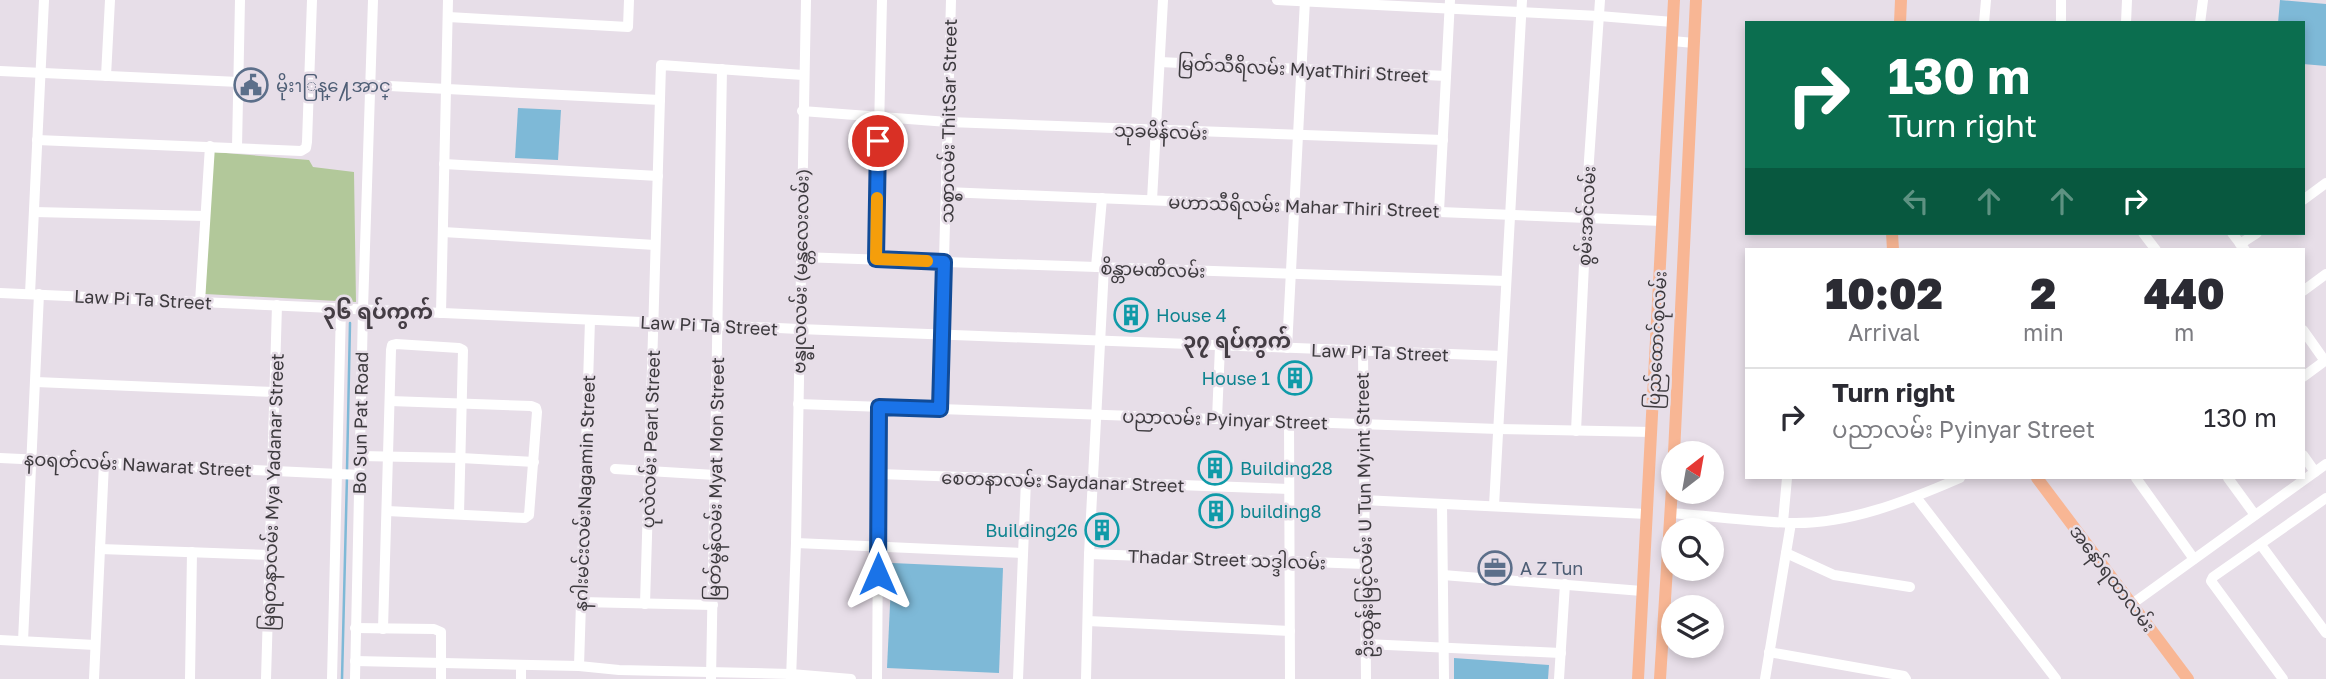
<!DOCTYPE html>
<html lang="en">
<head>
<meta charset="utf-8">
<style>
  :root { --surface:#fff; --page:#f7f7f7; --text:#2b2b33; --muted:#7c7c81; --line:#e1e1e2 }
  body { margin:0; font-family:"Golos Text","Noto Sans Myanmar",sans-serif; background:var(--page); color:var(--text); height:100vh; display:flex; flex-direction:column; font-size:26px; white-space:nowrap }
  * { box-sizing:border-box; margin:0 }
  p { font-size:23px; color:var(--muted) }
  .icon { flex:none; width:38px; height:38px; fill:none; stroke:currentColor; stroke-width:2; stroke-linecap:round; stroke-linejoin:round }
  .map { position:relative; flex:1; overflow:hidden }
  .details { position:absolute; left:1745px; top:248px; width:560px; height:231px; display:flex; flex-direction:column; background:var(--surface); border-radius:0px; box-shadow:0 4px 10px #0003 }
  .details>* { flex:none }
  .banner { position:absolute; left:1745px; top:21px; width:560px; height:214px; border-radius:0px; box-shadow:0 4px 10px #0003; background:#0b6e4f; color:#fff; overflow:hidden }
  .needle { width:46px; rotate:31deg }
  .buttons { position:absolute; left:1661px; top:441px; display:grid; gap:14px }
  .buttons a { display:grid; place-items:center; width:63px; height:63px; border-radius:50%; background:var(--surface); box-shadow:0 4px 10px #0003; font-size:35px }
  .pin { position:absolute; display:grid; place-items:center; width:60px; height:60px; color:#fff; margin:-30px; border:4px solid #fff; border-radius:50%; box-shadow:0 2px 7px #0007 }
  .me { position:absolute; width:77px; margin:-38px; rotate:0deg; stroke-linejoin:round; filter:drop-shadow(0 0 5px #0008) }
  .turn { display:flex; align-items:center; gap:24px; height:147px; padding:0 28px; font-size:32px }
  .turn .icon { width:91px; height:91px; stroke-width:2.5 }
  .turn b { display:block; font-size:49px; line-height:60px }
  .lanes { display:flex; align-items:center; height:66px; padding:0 28px; background:#0003; justify-content:center; gap:35px; direction:ltr }
  .lanes .off { opacity:.35 }
  .eta { display:flex; justify-content:space-evenly; align-items:center; height:119px; text-align:center }
  .eta b { font-size:42px; font-weight:800; line-height:49px }
  ul { padding:0; list-style:none }
  li { display:flex; align-items:center; gap:21px; height:98px; padding:0 28px; border-top:2px solid var(--line) }
  li div { flex:1 }
  li b { display:block; font-size:26px }
  li em { font-style:normal }
  .map>svg:first-child { display:block }
</style>
</head>
<body>
<div class="map">
<svg width="2326" height="679" viewBox="0 0 2326 679">
  <rect width="100%" height="100%" fill="#e7dee8"/>
  <path fill="#b2c89a" d="M213,152L309,160L313,167L354,172L356,302L205,294Z"/>
  <g fill="#7eb9d7">
    <path d="M2280,0L2326,4V66L2303,64V23H2278Z"/>
    <path d="M518,108L561,110L558,160L515,158Z"/>
    <path d="M892,563L1003,568L999,673L887,668Z"/>
    <path d="M1454,658L1549,665L1548,679H1454Z"/>
  </g>
  <g fill="none" stroke-linecap="round" stroke-linejoin="round">
    <g stroke="#7eb9d7" stroke-width="2.5">
      <path d="M347,470L350,323"/>
      <path d="M342,679L347,476"/>
    </g>
    <g stroke="#fff" stroke-width="10">
      <path d="M1277,0L1599,16L1673,22"/>
      <path d="M448,17L628,27L629,0"/>
      <path d="M1984,23L1986,0"/>
      <path d="M2061,23V0"/>
      <path d="M2126,23L2127,0"/>
      <path d="M2200,23L2203,0"/>
      <path d="M1672,41L1694,43"/>
      <path d="M1160,62L1446,76"/>
      <path d="M0,71L239,82"/>
      <path d="M106,76L110,0"/>
      <path d="M370,85L660,100"/>
      <path d="M802,111L948,122L1443,140"/>
      <path d="M37,140L301,151L306,148L307,142L312,0"/>
      <path d="M237,147L240,0"/>
      <path d="M444,164L658,176"/>
      <path d="M946,192L1662,221"/>
      <path d="M1152,200L1163,0"/>
      <path d="M2303,200L2326,183"/>
      <path d="M1439,211L1450,0"/>
      <path d="M34,212L205,216"/>
      <path d="M443,232L655,245"/>
      <path d="M2143,233L2156,250"/>
      <path d="M2232,233L2245,250"/>
      <path d="M2240,244L2257,233"/>
      <path d="M800,257L1506,281"/>
      <path d="M876,259L882,0"/>
      <path d="M1096,267L1102,198"/>
      <path d="M2303,291L2326,274"/>
      <path d="M0,293L799,329L1502,356"/>
      <path d="M30,294L44,0"/>
      <path d="M200,302L210,146"/>
      <path d="M441,313L448,0"/>
      <path d="M2303,330L2325,361"/>
      <path d="M1287,348L1305,0"/>
      <path d="M1363,351L1366,679"/>
      <path d="M2303,377L2326,360"/>
      <path d="M36,382L274,392"/>
      <path d="M798,404L1498,429L1652,432"/>
      <path d="M940,409L951,0"/>
      <path d="M1217,419L1220,346"/>
      <path d="M1289,421L1290,679"/>
      <path d="M1576,431L1589,160L1600,0"/>
      <path d="M2303,455L2315,472"/>
      <path d="M360,456L461,458L534,462"/>
      <path d="M0,458L360,475"/>
      <path d="M615,469L715,475"/>
      <path d="M879,474L1289,489"/>
      <path d="M2136,478L2194,559"/>
      <path d="M2228,478L2255,515"/>
      <path d="M1916,497L2056,679"/>
      <path d="M1363,500L1647,514"/>
      <path d="M1442,504L1444,679"/>
      <path d="M1494,506L1522,0"/>
      <path d="M387,511L525,518L529,515L537,412L536,408L531,406L390,401"/>
      <path d="M1671,513C1710,516 1750,521 1789,523C1847,525 1907,501 1960,478"/>
      <path d="M1783,522L1787,478"/>
      <path d="M796,543L1023,553"/>
      <path d="M2261,545L2326,633"/>
      <path d="M100,549L270,555"/>
      <path d="M1786,553L1834,575L1910,587"/>
      <path d="M1089,554L1365,564"/>
      <path d="M1443,575L1642,591"/>
      <path d="M581,602L713,605"/>
      <path d="M645,604L661,65L803,75"/>
      <path d="M2132,604L2326,464"/>
      <path d="M1088,621L1290,631"/>
      <path d="M355,628L434,629L441,632V679"/>
      <path d="M383,629L391,350L392,345L396,344L459,348L463,350L459,514"/>
      <path d="M0,640L95,645"/>
      <path d="M23,641L39,294"/>
      <path d="M1366,644L1561,653"/>
      <path d="M1769,652L1904,676L1906,679"/>
      <path d="M355,661L579,666L619,670L791,674L851,679"/>
      <path d="M521,666V679"/>
      <path d="M579,666L590,320"/>
      <path d="M94,679L104,463"/>
      <path d="M190,679L192,552"/>
      <path d="M266,679L277,305"/>
      <path d="M332,679L341,308"/>
      <path d="M355,679L363,309L373,0"/>
      <path d="M711,679L722,69"/>
      <path d="M791,679L796,543L806,0"/>
      <path d="M877,679L879,407"/>
      <path d="M1018,679L1026,480"/>
      <path d="M1086,679L1089,554L1104,267"/>
      <path d="M1559,679L1565,584"/>
      <path d="M1765,679L1791,523"/>
      <path d="M2283,679L2211,581L2213,577L2326,498"/>
    </g>
    <g stroke="#f8b694" stroke-width="12">
      <path d="M1900,23L1901,0"/>
      <path d="M1892,233L1893,250"/>
      <path d="M1674,453L1696,0"/>
      <path d="M2037,478L2188,679"/>
      <path d="M1638,679L1674,0"/>
      <path d="M1660,679L1673,472"/>
    </g>
  </g>
  <g fill="none" stroke-linecap="round" stroke-linejoin="round">
    <defs>
      <path id="route" d="M878,574L879,407L940,409L944,262L876,259L878,141"/>
    </defs>
    <use href="#route" stroke="#114b97" stroke-width="18"/>
    <use href="#route" stroke="#1a73e8" stroke-width="12"/>
    <path stroke="#f59e0b" stroke-width="12" d="M877,198L876,259L927,261"/>
  </g>
  <defs>
    <symbol id="civic-ring" viewBox="-11 -11 22 22"><circle r="9.5" fill="#e7dee8" stroke="#5c6f8a" stroke-width="1.5"/><path d="M-.6-6.5H3V-4.5H.6V-3L4-1V1h2V6H-6V1h2V-1L-.6-3ZM-1.2 2.5V6h2.4V2.5Z" fill="#5c6f8a"/></symbol>
    <symbol id="building-ring" viewBox="-11 -11 22 22"><circle r="9.5" fill="#e7dee8" stroke="#0f9aa8" stroke-width="1.5"/><path d="M-4-6H4V6H1V3H-1V6H-4ZM-2.5-4.3h1.7v1.8h-1.7ZM.8-4.3h1.7v1.8H.8ZM-2.5-1h1.7V.8h-1.7ZM.8-1h1.7V.8H.8Z" fill="#0f9aa8"/></symbol>
    <symbol id="office-ring" viewBox="-11 -11 22 22"><circle r="9.5" fill="#e7dee8" stroke="#5c6f8a" stroke-width="1.5"/><path d="M-6-3h4V-5.5h4V-3h4V5H-6ZM-1-4.5V-3h2v-1.5ZM-6 0V1H6V0Z" fill="#5c6f8a"/></symbol>
  </defs>
  <g fill-rule="evenodd">
    <use href="#civic-ring" x="232" y="66" width="38" height="38"/>
    <use href="#building-ring" x="1112" y="296" width="38" height="38"/>
    <use href="#building-ring" x="1276" y="359" width="38" height="38"/>
    <use href="#building-ring" x="1196" y="449" width="38" height="38"/>
    <use href="#building-ring" x="1197" y="492" width="38" height="38"/>
    <use href="#building-ring" x="1083" y="511" width="38" height="38"/>
    <use href="#office-ring" x="1476" y="549" width="38" height="38"/>
  </g>
  <g text-anchor="middle" dominant-baseline="central" stroke-width="5" stroke-linejoin="round" paint-order="stroke">
    <g font-size="18" fill="#3d3a3e" stroke="#e7dee8">
      <text transform="translate(1303 69) rotate(3)">မြတ်သီရိလမ်း MyatThiri Street</text>
      <text transform="translate(948 121) rotate(-89)">သစ္စာလမ်း ThitSar Street</text>
      <text transform="translate(1161 131) rotate(2)">သုခမိန်လမ်း</text>
      <text transform="translate(1304 206) rotate(2)">မဟာသီရိလမ်း Mahar Thiri Street</text>
      <text transform="translate(1586 216) rotate(-87)">စွမ်းအင်လမ်း</text>
      <text transform="translate(1153 269) rotate(2)">စိန္တာမဏိလမ်း</text>
      <text transform="translate(800 271) rotate(-89)">ဗန္ဓုလလမ်း (မန္တလေးလမ်း)</text>
      <text transform="translate(143 299) rotate(3)">Law Pi Ta Street</text>
      <text transform="translate(709 325) rotate(3)">Law Pi Ta Street</text>
      <text transform="translate(1656 340) rotate(-87)">ပြည်ထောင်စုလမ်း</text>
      <text transform="translate(1380 352) rotate(2)">Law Pi Ta Street</text>
      <text transform="translate(1225 419) rotate(2)">ပညာလမ်း Pyinyar Street</text>
      <text transform="translate(360 423) rotate(-89)">Bo Sun Pat Road</text>
      <text transform="translate(650 439) rotate(-88)">ပုလဲလမ်း Pearl Street</text>
      <text transform="translate(138 464) rotate(3)">နဝရတ်လမ်း Nawarat Street</text>
      <text transform="translate(715 479) rotate(-89)">မြတ်မွန်လမ်း Myat Mon Street</text>
      <text transform="translate(1063 481) rotate(2)">စေတနာလမ်း Saydanar Street</text>
      <text transform="translate(272 492) rotate(-88)">မြရတနာလမ်း Mya Yadanar Street</text>
      <text transform="translate(584 493) rotate(-88)">နဂါးမင်းလမ်းNagamin Street</text>
      <text transform="translate(1364 515) rotate(-91)">ဦးထွန်းမြင့်လမ်း U Tun Myint Street</text>
      <text transform="translate(1227 559) rotate(2)">Thadar Street သဒ္ဒါလမ်း</text>
      <text transform="translate(2113 578) rotate(53)">အနော်ရထာလမ်း</text>
    </g>
    <g font-size="18" fill="#4e5e75" stroke="#e7dee8" text-anchor="start">
      <text x="276" y="85">မိုးၫြန္႔ေအာင္</text>
      <text x="1520" y="568">A Z Tun</text>
    </g>
    <g font-size="18" fill="#0d838f" stroke="#e7dee8" text-anchor="start">
      <text x="1156" y="315">House 4</text>
      <text x="1270" y="378" text-anchor="end">House 1</text>
      <text x="1240" y="468">Building28</text>
      <text x="1240" y="511">building8</text>
      <text x="1078" y="530" text-anchor="end">Building26</text>
    </g>
    <g font-size="21" font-weight="bold" fill="#443d44" stroke="#e7dee8">
      <text x="378" y="311">၃၆ ရပ်ကွက်</text>
      <text x="1237" y="340">၃၇ ရပ်ကွက်</text>
    </g>
  </g>
</svg>
<div class="buttons">
<a><svg class="needle" viewBox="-14 -14 28 28"><path d="M0-13l5 13h-10z" fill="#e53935"/><path d="M0 13l5-13h-10z" fill="#7c7c81"/></svg></a>
<a><svg class="icon" aria-label="search" viewBox="0 0 24 24"><circle cx="10" cy="10" r="6"/><path d="M15 15l6 6"/></svg></a>
<a><svg class="icon" aria-label="layers" viewBox="0 0 24 24"><path d="M12 4l9 5-9 5-9-5zM3 14l9 5 9-5"/></svg></a>
</div>
<div class="pin" style="left:878px;top:141px;background:#d93025"><svg class="icon" aria-label="arrive" viewBox="0 0 24 24"><path d="M6 21V4h12l-3 4 3 4H6"/></svg></div>
<svg class="me" style="left:878px;top:574px" viewBox="-20 -20 40 40"><path d="M0-17L14 15 0 8-14 15z" fill="#1a73e8" stroke="#fff" stroke-width="4"/></svg>
<div class="banner">
<div class="turn"><svg class="icon" aria-label="right" viewBox="0 0 24 24"><path d="M7 20v-9h11M14 6l5 5-5 5"/></svg><div><b>130 m</b>Turn right</div></div>
<div class="lanes"><svg class="icon off" aria-label="left" viewBox="0 0 24 24"><path d="M17 20v-9H6M10 6l-5 5 5 5"/></svg><svg class="icon off" aria-label="ahead" viewBox="0 0 24 24"><path d="M12 20V5M6 11l6-6 6 6"/></svg><svg class="icon off" aria-label="ahead" viewBox="0 0 24 24"><path d="M12 20V5M6 11l6-6 6 6"/></svg><svg class="icon" aria-label="right" viewBox="0 0 24 24"><path d="M7 20v-9h11M14 6l5 5-5 5"/></svg></div>
</div>
<section class="details">
<div class="eta">
<div><b>10:02</b><p>Arrival</p></div>
<div><b>2</b><p>min</p></div>
<div><b>440</b><p>m</p></div>
</div>
<ul>
<li><svg class="icon" aria-label="right" viewBox="0 0 24 24"><path d="M7 20v-9h11M14 6l5 5-5 5"/></svg><div><b>Turn right</b><p>ပညာလမ်း Pyinyar Street</p></div><em>130 m</em></li>
</ul>
</section>
</div>
</body>
</html>
